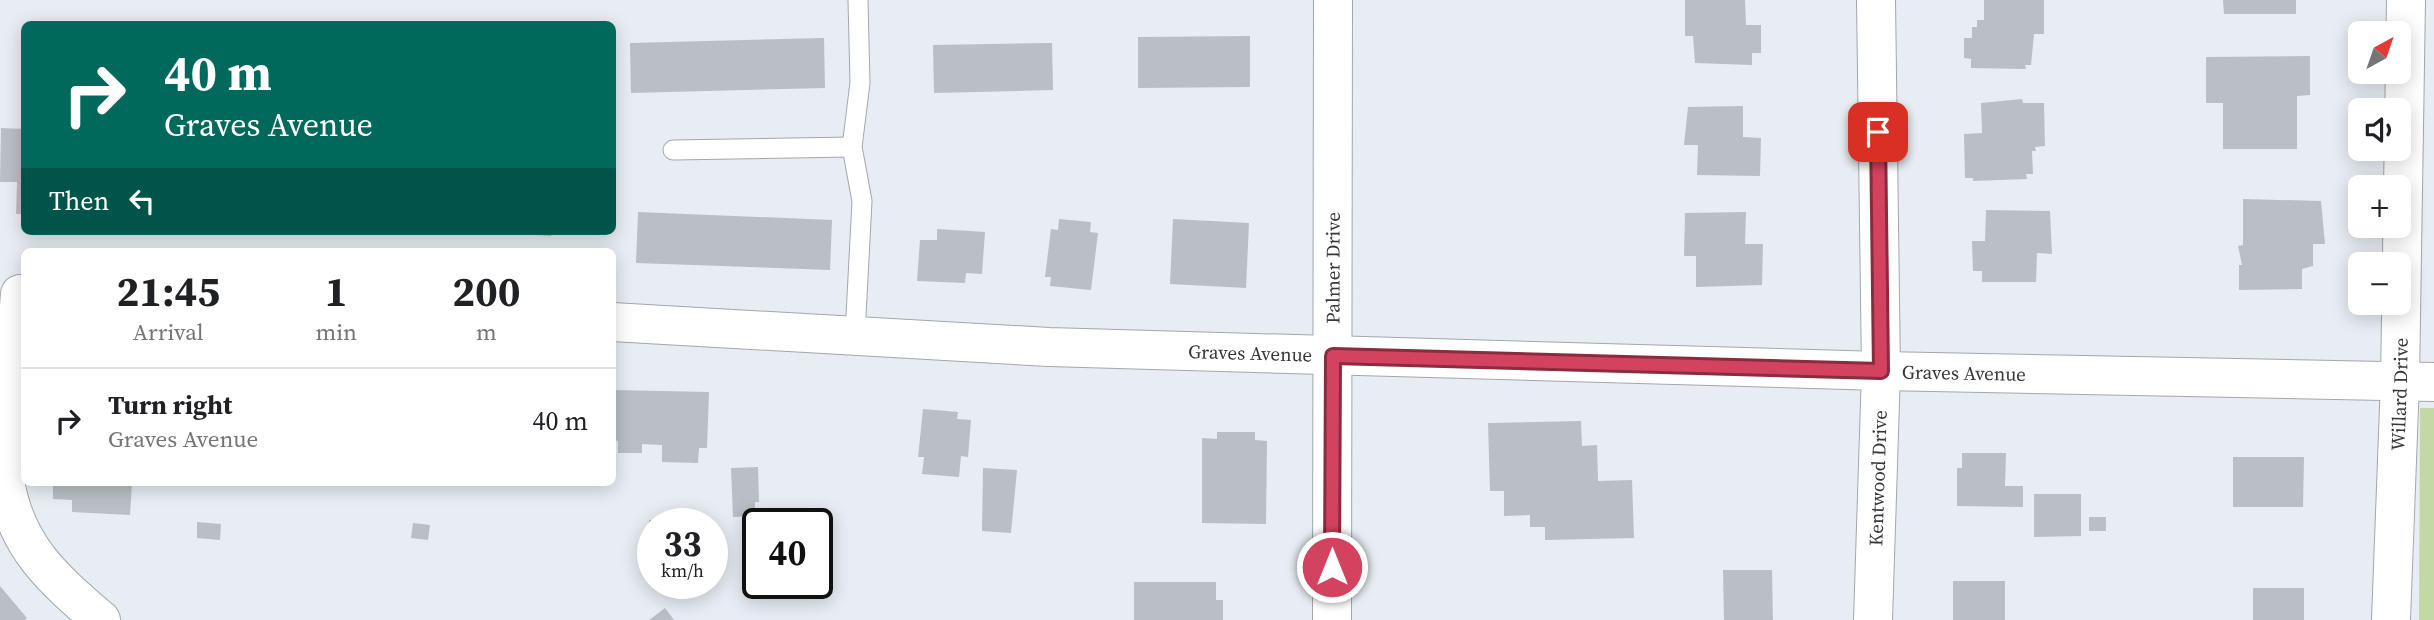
<!DOCTYPE html>
<html lang="en">
<head>
<meta charset="utf-8">
<style>
  :root { --surface:#fff; --page:#f2f2f2; --text:#202124; --muted:#757577; --line:#e0e0e0 }
  body { margin:0; font-family:"Source Serif 4",serif; background:var(--page); color:var(--text); height:100vh; display:flex; flex-direction:column; font-size:26px; white-space:nowrap }
  * { box-sizing:border-box; margin:0 }
  p { font-size:23px; color:var(--muted) }
  .icon { flex:none; width:38px; height:38px; fill:none; stroke:currentColor; stroke-width:2; stroke-linecap:round; stroke-linejoin:round }
  .map { position:relative; flex:1; overflow:hidden }
  .drawer { position:absolute; left:21px; top:248px; width:595px; height:238px; display:flex; flex-direction:column; background:var(--surface); border-radius:10px; box-shadow:0 4px 18px #0003 }
  .drawer>* { flex:none }
  .hud { position:absolute; left:21px; top:21px; width:595px; height:214px; border-radius:10px; box-shadow:0 4px 18px #0003; background:#00695c; color:#fff; overflow:hidden }
  .needle { width:46px; rotate:40deg }
  .tools { position:absolute; left:2348px; top:21px; display:grid; gap:14px }
  .tools a { display:grid; place-items:center; width:63px; height:63px; border-radius:10px; background:var(--surface); box-shadow:0 4px 18px #0003; font-size:35px }
  .speed { position:absolute; left:637px; top:508px; display:flex; gap:14px; font-size:35px; font-weight:700; text-align:center }
  .speed>* { display:grid; place-content:center; width:91px; height:91px; border-radius:50%; background:var(--surface); box-shadow:0 4px 18px #0003; line-height:1 }
  .speed small { font-size:18px; font-weight:400 }
  .speed .limit { border:4px solid #111; border-radius:10px; background:#fff; color:#111 }
  .pin { position:absolute; display:grid; place-items:center; width:60px; height:60px; color:#fff; margin:-30px; border-radius:14px; box-shadow:0 4px 10px #0006 }
  .me { position:absolute; width:77px; margin:-38px; rotate:0deg; stroke-linejoin:round; filter:drop-shadow(0 0 5px #0008) }
  .turn { display:flex; align-items:center; gap:24px; height:147px; padding:0 28px; font-size:32px }
  .turn .icon { width:91px; height:91px; stroke-width:2.5 }
  .turn b { display:block; font-size:49px; line-height:60px }
  .then { display:flex; align-items:center; height:66px; padding:0 28px; background:#0003; gap:14px; font-size:26px }
  .eta { display:flex; justify-content:space-evenly; align-items:center; height:119px; text-align:center }
  .eta b { font-size:42px; font-weight:700; line-height:49px }
  ul { padding:0; list-style:none }
  li { display:flex; align-items:center; gap:21px; height:105px; padding:0 28px; border-top:2px solid var(--line) }
  li div { flex:1 }
  li b { display:block; font-size:26px }
  li em { font-style:normal }
  .map>svg:first-child { display:block }
</style>
</head>
<body>
<div class="map">
<svg width="2434" height="620" viewBox="0 0 2434 620">
  <rect width="100%" height="100%" fill="#e7edf3"/>
  <path fill="#c4d8a6" d="M2420,408H2434V620H2419Z"/>
  <g fill="#b9bfc5">
    <path d="M1685,0H1745L1746,25H1761V53H1752V65L1695,63L1693,36H1685Z"/>
    <path d="M1984,0H2044V34H2034L2031,65H2025L2026,69L1971,68V59L1964,58V38H1972V27H1977V20H1984Z"/>
    <path d="M2223,0H2296V14H2224Z"/>
    <path d="M1250,36V87L1138,88V37Z"/>
    <path d="M824,38L825,88L631,93L630,43Z"/>
    <path d="M1052,43L1053,90L934,93L933,45Z"/>
    <path d="M2310,56V95L2297,96V149H2223V103H2206V57Z"/>
    <path d="M2022,99L2023,103H2044L2045,146L2035,147L2036,151H2032L2033,174H2026L2027,179L1973,181V178H1965L1964,134L1982,133L1981,103Z"/>
    <path d="M1743,106V137L1761,138L1760,176L1697,175L1698,145H1684L1688,107Z"/>
    <path d="M1,128L24,129V214H16L17,182H0Z"/>
    <path d="M2243,199L2321,201L2325,244H2313V266L2302,269V289L2239,290V265H2242L2238,246L2243,245Z"/>
    <path d="M1986,210L2050,211L2052,254L2037,253L2036,282H1982V271H1973L1972,241H1985Z"/>
    <path d="M638,212L832,220L830,270L636,263Z"/>
    <path d="M1746,212L1745,244H1763L1762,285L1696,287V256H1684L1685,213Z"/>
    <path d="M1059,219L1091,222L1090,232L1098,233L1091,290L1050,286L1051,277H1045L1051,229L1058,230Z"/>
    <path d="M1173,219L1249,223L1246,288L1170,284Z"/>
    <path d="M937,229L985,232L982,274L966,273L965,283L917,281L920,240H937Z"/>
    <path d="M517,231H551V236L517,234Z"/>
    <path d="M612,390L709,392L707,448H699L698,463L662,462V445L642,444V453H618V441L612,440Z"/>
    <path d="M923,409L958,412L957,419L971,420L968,457L961,456L959,477L922,474L924,457H918Z"/>
    <path d="M1581,421L1582,446L1597,445L1598,481L1632,480L1634,538L1545,540V527H1530V515L1504,516V491H1490L1488,423Z"/>
    <path d="M1217,432H1255V440L1267,441L1266,524L1202,523V438L1217,439Z"/>
    <path d="M1962,453H2006L2005,486H2023V507L1957,506V468H1962Z"/>
    <path d="M2233,457H2304L2303,507H2233Z"/>
    <path d="M758,467L759,502H755V516L733,517L731,468Z"/>
    <path d="M983,468L1017,470L1011,533L982,531Z"/>
    <path d="M53,483H132L130,515L72,512V500L53,499Z"/>
    <path d="M2034,494H2081V536L2034,537Z"/>
    <rect x="2089" y="517" width="17" height="14"/>
    <path d="M649,520H672V523H653V541H649Z"/>
    <path d="M197,522L221,524L220,540L197,538Z"/>
    <path d="M413,523L430,525L428,540L411,538Z"/>
    <path d="M1723,570H1772L1773,620H1724Z"/>
    <rect x="1953" y="581" width="52" height="39"/>
    <path d="M1134,582H1216V600H1223V620H1134Z"/>
    <path d="M0,586L27,618L25,620H0Z"/>
    <rect x="2253" y="588" width="51" height="32"/>
    <path d="M665,608L674,620H649Z"/>
  </g>
  <g fill="none" stroke-linecap="round" stroke-linejoin="round">
    <defs>
      <g id="service">
        <path d="M673,150L852,147"/>
        <path d="M855,335L862,201L852,147L860,83L858,0"/>
      </g>
      <g id="minor">
        <path d="M20,294L5,480C15,546 52,578 101,620"/>
        <path id="s1" d="M612,322L1049,347L1881,371L2434,382"/>
        <path id="s2" d="M1873,620L1881,371L1876,0"/>
        <path id="s3" d="M2391,620L2400,381L2406,0"/>
      </g>
      <g id="tertiary">
        <path id="s4" d="M1332,620L1333,0"/>
      </g>
    </defs>
    <use href="#service" stroke="#a2a7ad" stroke-width="21"/>
    <use href="#minor" stroke="#a2a7ad" stroke-width="40"/>
    <use href="#tertiary" stroke="#a2a7ad" stroke-width="40"/>
    <use href="#service" stroke="#fff" stroke-width="19"/>
    <use href="#minor" stroke="#fff" stroke-width="38"/>
    <use href="#tertiary" stroke="#fff" stroke-width="38"/>
  </g>
  <g fill="none" stroke-linecap="round" stroke-linejoin="round">
    <defs>
      <path id="route" d="M1332,567L1333,356L1881,371L1878,132"/>
    </defs>
    <use href="#route" stroke="#892c3e" stroke-width="18"/>
    <use href="#route" stroke="#d34360" stroke-width="12"/>
  </g>
  <g text-anchor="middle" dominant-baseline="central" stroke-width="7" stroke-linejoin="round" paint-order="stroke">
    <g font-size="19" fill="#35373a" stroke="#e7edf3">
      <text stroke="none"><textPath href="#s4" startOffset="352">Palmer Drive</textPath></text>
      <text stroke="none"><textPath href="#s1" startOffset="639">Graves Avenue</textPath></text>
      <text stroke="none"><textPath href="#s1" startOffset="1353">Graves Avenue</textPath></text>
      <text stroke="none"><textPath href="#s3" startOffset="226">Willard Drive</textPath></text>
      <text stroke="none"><textPath href="#s2" startOffset="142">Kentwood Drive</textPath></text>
    </g>
  </g>
</svg>
<div class="tools">
<a><svg class="needle" viewBox="-14 -14 28 28"><path d="M0-13l5 13h-10z" fill="#e53935"/><path d="M0 13l5-13h-10z" fill="#757577"/></svg></a>
<a><svg class="icon" aria-label="sound" viewBox="0 0 24 24"><path d="M4 9h4l5-4v14l-5-4H4zM17 9q2 3 0 6"/></svg></a>
<a>+</a>
<a>−</a>
</div>
<div class="speed"><div>33<small>km/h</small></div><div class="limit">40</div></div>
<div class="pin" style="left:1878px;top:132px;background:#d93025"><svg class="icon" aria-label="arrive" viewBox="0 0 24 24"><path d="M6 21V4h12l-3 4 3 4H6"/></svg></div>
<svg class="me" style="left:1332px;top:567px" viewBox="-20 -20 40 40"><circle r="17" fill="#d34360" stroke="#fff" stroke-width="3"/><path d="M0-11L8 9 0 5-8 9z" fill="#fff"/></svg>
<div class="hud">
<div class="turn"><svg class="icon" aria-label="right" viewBox="0 0 24 24"><path d="M7 20v-9h11M14 6l5 5-5 5"/></svg><div><b>40 m</b>Graves Avenue</div></div>
<div class="then">Then<svg class="icon" aria-label="left" viewBox="0 0 24 24"><path d="M17 20v-9H6M10 6l-5 5 5 5"/></svg></div>
</div>
<section class="drawer">
<div class="eta">
<div><b>21:45</b><p>Arrival</p></div>
<div><b>1</b><p>min</p></div>
<div><b>200</b><p>m</p></div>
</div>
<ul>
<li><svg class="icon" aria-label="right" viewBox="0 0 24 24"><path d="M7 20v-9h11M14 6l5 5-5 5"/></svg><div><b>Turn right</b><p>Graves Avenue</p></div><em>40 m</em></li>
</ul>
</section>
</div>
</body>
</html>
